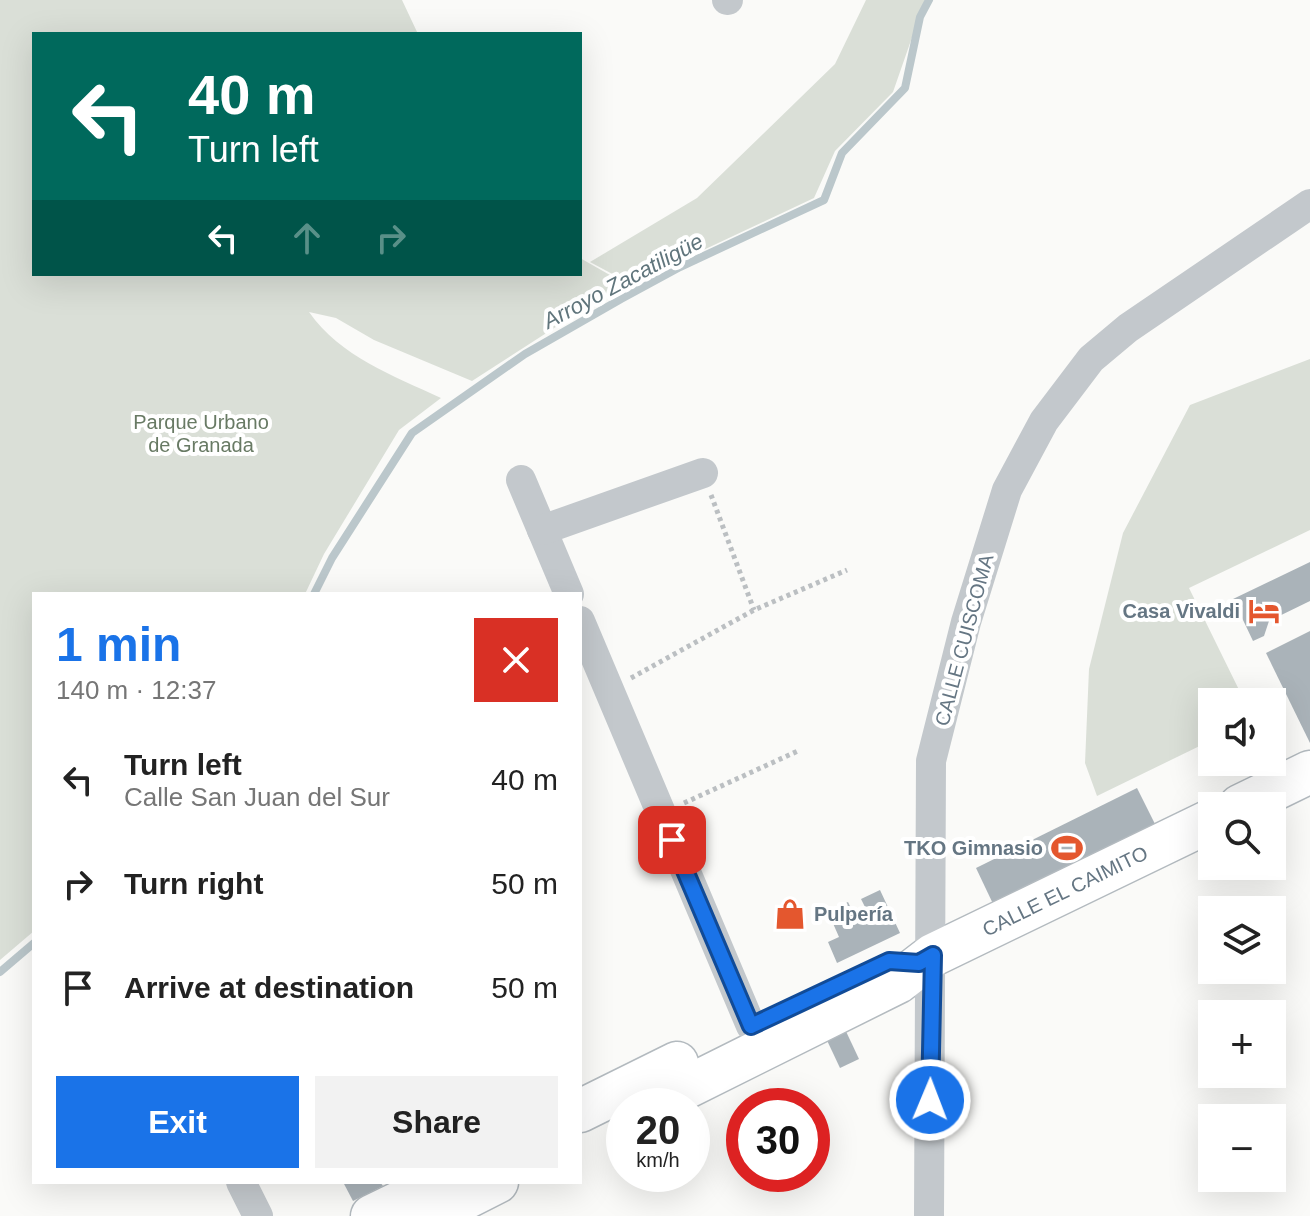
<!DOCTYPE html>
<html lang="en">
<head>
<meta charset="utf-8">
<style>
  :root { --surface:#fff; --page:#f2f2f2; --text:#222; --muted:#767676; --accent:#1a73e8 }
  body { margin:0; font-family:Arial,sans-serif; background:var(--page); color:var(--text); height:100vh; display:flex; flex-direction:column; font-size:30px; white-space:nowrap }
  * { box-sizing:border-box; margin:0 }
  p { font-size:26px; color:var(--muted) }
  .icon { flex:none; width:44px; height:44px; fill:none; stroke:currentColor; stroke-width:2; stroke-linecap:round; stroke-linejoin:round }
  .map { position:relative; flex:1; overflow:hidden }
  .sheet { position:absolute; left:32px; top:592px; width:550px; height:592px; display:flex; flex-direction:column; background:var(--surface); border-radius:0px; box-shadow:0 8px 32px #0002 }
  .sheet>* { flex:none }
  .banner { position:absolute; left:32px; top:32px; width:550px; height:244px; border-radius:0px; box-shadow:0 8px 32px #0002; background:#00695c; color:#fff; overflow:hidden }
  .buttons { position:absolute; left:1198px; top:688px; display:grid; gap:16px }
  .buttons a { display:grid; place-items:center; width:88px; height:88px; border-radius:0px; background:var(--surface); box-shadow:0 8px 32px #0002; font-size:40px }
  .speed { position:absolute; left:606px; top:1088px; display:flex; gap:16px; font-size:40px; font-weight:700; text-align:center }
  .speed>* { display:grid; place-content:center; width:104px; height:104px; border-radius:50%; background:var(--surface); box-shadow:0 8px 32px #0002; line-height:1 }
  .speed small { font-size:20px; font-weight:400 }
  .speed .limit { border:12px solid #d22; background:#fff; color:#111 }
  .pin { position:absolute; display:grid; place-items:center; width:68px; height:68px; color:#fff; margin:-34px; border-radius:16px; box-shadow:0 4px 12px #0006 }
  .me { position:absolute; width:88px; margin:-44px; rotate:1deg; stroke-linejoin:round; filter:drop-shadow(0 0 6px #0008) }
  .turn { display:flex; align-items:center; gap:28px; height:168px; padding:0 24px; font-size:36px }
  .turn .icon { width:104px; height:104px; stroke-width:2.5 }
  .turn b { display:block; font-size:56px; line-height:68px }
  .lanes { display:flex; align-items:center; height:76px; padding:0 24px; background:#0003; justify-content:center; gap:40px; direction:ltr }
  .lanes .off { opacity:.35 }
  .round { display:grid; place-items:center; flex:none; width:84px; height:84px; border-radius:0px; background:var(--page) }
  .overview { display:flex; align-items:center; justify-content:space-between; height:136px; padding:0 24px }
  h1 { font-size:48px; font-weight:800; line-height:60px; color:var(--accent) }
  .primary-button { display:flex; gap:16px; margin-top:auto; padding:16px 24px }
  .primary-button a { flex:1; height:92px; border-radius:0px; background:var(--accent); color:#fff; font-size:32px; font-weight:800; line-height:92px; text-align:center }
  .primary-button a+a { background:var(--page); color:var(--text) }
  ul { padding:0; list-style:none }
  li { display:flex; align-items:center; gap:24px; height:104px; padding:0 24px }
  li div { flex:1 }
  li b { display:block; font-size:30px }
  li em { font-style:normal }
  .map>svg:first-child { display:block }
</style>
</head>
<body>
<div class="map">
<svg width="1310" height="1216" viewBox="0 0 1310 1216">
  <rect width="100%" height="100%" fill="#fafaf8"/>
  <g fill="#dadfd7">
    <path d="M0,0H402L418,34H34V274H580V258L624,283L472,381L374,340L336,318L309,312C341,357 392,375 441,398L399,430L324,554L305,594H34V931L0,960Z"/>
    <path d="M866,0H925L893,92L835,151L814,198L631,284L590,262L697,198L835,64Z"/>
    <path d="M1310,359V530L1189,588L1245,702H1212V740L1097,796L1085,763L1089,669L1123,533L1190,405Z"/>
  </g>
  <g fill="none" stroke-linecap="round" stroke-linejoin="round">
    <g stroke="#bbc7cb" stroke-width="8">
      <path d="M314,594L332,558L412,433L525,354L621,299L680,267L824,200L842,153L905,88L920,17L929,0"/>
      <path d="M0,972L34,943"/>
    </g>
  </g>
  <g fill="#aab3b9">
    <path d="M1310,562V601L1269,621L1264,636L1253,641L1233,599Z"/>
    <path d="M1310,631V743L1266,653Z"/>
    <path d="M1137,788L1157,828L995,908L976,868Z"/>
    <path d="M880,890L900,933L837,963L828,942L839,937L828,912L848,902L857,921L869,915L861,899Z"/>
    <path d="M843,1025L859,1059L840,1068L824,1034Z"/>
    <path d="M343,1182H380L383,1186L353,1201Z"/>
  </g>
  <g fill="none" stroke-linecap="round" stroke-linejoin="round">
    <defs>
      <g id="secondary">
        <path d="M1240,806L1310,772"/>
        <path d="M649,1106L898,982L933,955L1212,820"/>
        <path d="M580,1111L677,1063"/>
        <path d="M372,1216L442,1182"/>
        <path d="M430,1216L497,1182"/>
      </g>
    </defs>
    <use href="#secondary" stroke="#b3babf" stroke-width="45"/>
    <g stroke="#bbbfc2" stroke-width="5" stroke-dasharray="4 4" stroke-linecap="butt">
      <path d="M711,495L754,610"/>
      <path d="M631,678L754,610L847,570"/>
      <path d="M684,803L800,750"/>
    </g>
    <g stroke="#c3c8cc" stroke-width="30">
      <path d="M727,0H728"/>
      <path d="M521,480L569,594"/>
      <path d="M542,530L703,473"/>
      <path d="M580,621L751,1026"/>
      <path d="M241,1182L258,1216"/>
      <path d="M929,1216L931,761L966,622L1007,490L1044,421L1091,359L1128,328L1310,204"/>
    </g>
    <use href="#secondary" stroke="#fff" stroke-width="42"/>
  </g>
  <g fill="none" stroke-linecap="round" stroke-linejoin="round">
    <defs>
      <path id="route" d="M672,840L751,1026L889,961L919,963L933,955L930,1100"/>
    </defs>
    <use href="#route" stroke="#114b97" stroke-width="20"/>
    <use href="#route" stroke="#1a73e8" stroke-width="14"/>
  </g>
  <defs>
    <symbol id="hotel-bare" viewBox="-9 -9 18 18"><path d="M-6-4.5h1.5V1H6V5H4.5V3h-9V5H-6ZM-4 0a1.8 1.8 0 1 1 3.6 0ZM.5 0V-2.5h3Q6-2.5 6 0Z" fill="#e4572e" stroke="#fff" stroke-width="2.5" paint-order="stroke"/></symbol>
    <symbol id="stadium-bare" viewBox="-9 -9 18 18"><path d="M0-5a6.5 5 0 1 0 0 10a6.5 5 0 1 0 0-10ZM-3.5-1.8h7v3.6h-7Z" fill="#e4572e" stroke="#fff" stroke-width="2.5" paint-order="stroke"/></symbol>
    <symbol id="shop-bare" viewBox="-9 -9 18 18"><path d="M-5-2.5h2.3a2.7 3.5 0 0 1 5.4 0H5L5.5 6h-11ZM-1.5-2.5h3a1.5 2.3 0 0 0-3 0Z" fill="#e4572e" stroke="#fff" stroke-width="2.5" paint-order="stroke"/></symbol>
  </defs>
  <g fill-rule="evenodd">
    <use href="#hotel-bare" x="1242" y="589" width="44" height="44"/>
    <use href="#stadium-bare" x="1045" y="826" width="44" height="44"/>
    <use href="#shop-bare" x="768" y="892" width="44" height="44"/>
  </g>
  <g text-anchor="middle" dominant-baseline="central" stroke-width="8" stroke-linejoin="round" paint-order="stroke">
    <g font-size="20" fill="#687a64" stroke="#fff">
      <text x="201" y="422">Parque Urbano<tspan x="201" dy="23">de Granada</tspan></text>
    </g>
    <g font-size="20" font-weight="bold" fill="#657683" stroke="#fff" text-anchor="end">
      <text x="1240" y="611">Casa Vivaldi</text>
      <text x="1043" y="848">TKO Gimnasio</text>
      <text x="814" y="914" text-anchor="start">Pulpería</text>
    </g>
    <g font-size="20" fill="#657683" stroke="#fff">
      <text transform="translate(964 640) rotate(-75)">CALLE CUISCOMA</text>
      <text transform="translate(1065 891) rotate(-26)">CALLE EL CAIMITO</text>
    </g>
    <g font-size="22" font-style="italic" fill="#60757c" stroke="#fff">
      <text transform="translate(623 281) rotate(-28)">Arroyo Zacatiligüe</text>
    </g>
  </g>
</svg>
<div class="buttons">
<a><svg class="icon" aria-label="sound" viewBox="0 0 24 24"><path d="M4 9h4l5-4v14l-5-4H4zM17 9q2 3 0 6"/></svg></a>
<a><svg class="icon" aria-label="search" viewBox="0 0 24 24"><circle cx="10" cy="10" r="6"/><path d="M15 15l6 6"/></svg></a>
<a><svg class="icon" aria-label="layers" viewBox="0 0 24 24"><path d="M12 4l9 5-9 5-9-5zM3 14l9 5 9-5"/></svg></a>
<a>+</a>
<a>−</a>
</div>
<div class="speed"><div>20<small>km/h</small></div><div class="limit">30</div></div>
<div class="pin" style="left:672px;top:840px;background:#d93025"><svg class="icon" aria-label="arrive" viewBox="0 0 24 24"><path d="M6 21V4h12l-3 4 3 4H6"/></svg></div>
<svg class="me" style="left:930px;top:1100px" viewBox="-20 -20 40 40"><circle r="17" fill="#1a73e8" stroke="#fff" stroke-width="3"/><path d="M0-11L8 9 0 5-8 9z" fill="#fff"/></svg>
<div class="banner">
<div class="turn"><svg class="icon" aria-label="left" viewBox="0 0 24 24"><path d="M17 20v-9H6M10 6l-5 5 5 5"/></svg><div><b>40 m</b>Turn left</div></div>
<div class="lanes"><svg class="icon" aria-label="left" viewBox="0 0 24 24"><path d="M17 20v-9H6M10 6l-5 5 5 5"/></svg><svg class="icon off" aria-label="ahead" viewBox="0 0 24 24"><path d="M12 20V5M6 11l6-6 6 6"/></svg><svg class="icon off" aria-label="right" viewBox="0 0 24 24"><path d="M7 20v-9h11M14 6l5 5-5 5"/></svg></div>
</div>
<section class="sheet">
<div class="overview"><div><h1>1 min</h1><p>140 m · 12:37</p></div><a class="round" style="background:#d93025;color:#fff"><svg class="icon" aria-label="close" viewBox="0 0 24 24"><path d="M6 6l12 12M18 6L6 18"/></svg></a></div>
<ul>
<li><svg class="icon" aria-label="left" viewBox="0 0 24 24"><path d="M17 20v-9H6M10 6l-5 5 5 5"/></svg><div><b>Turn left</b><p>Calle San Juan del Sur</p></div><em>40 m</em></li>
<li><svg class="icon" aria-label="right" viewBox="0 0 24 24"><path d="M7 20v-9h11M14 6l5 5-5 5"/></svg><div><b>Turn right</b></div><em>50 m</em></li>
<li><svg class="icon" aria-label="arrive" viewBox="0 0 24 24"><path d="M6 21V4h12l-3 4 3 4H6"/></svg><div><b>Arrive at destination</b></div><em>50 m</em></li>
</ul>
<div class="primary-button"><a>Exit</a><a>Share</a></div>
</section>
</div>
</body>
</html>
